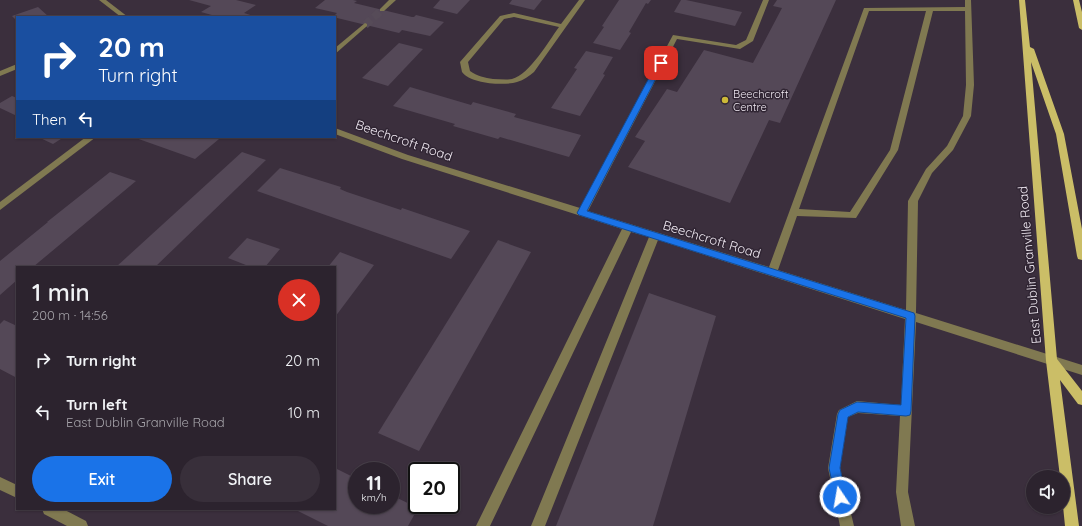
<!DOCTYPE html>
<html lang="en">
<head>
<meta charset="utf-8">
<style>
  :root { --surface:#2c232e; --page:#382f3a; --text:#f1f3f6; --muted:#a6a4aa; --line:#48404a; --accent:#1a73e8 }
  body { margin:0; font-family:Quicksand,sans-serif; background:var(--page); color:var(--text); height:100vh; display:flex; flex-direction:column; font-size:15px; white-space:nowrap }
  * { box-sizing:border-box; margin:0 }
  p { font-size:13px; color:var(--muted) }
  .icon { flex:none; width:22px; height:22px; fill:none; stroke:currentColor; stroke-width:2; stroke-linecap:round; stroke-linejoin:round }
  .map { position:relative; flex:1; overflow:hidden }
  .side { position:absolute; left:16px; top:266px; width:320px; height:244px; display:flex; flex-direction:column; background:var(--surface); border-radius:0px; box-shadow:0 1px 3px #0004,0 0 0 1px var(--line) }
  .side>* { flex:none }
  .hud { position:absolute; left:16px; top:16px; width:320px; height:122px; border-radius:0px; box-shadow:0 1px 3px #0004,0 0 0 1px var(--line); background:#1a4fa0; color:#fff; overflow:hidden }
  .buttons { position:absolute; left:1026px; top:470px; display:grid; gap:8px }
  .buttons a { display:grid; place-items:center; width:44px; height:44px; border-radius:50%; background:var(--surface); box-shadow:0 1px 3px #0004,0 0 0 1px var(--line); font-size:20px }
  .speed { position:absolute; left:348px; top:462px; display:flex; gap:8px; font-size:20px; font-weight:700; text-align:center }
  .speed>* { display:grid; place-content:center; width:52px; height:52px; border-radius:50%; background:var(--surface); box-shadow:0 1px 3px #0004,0 0 0 1px var(--line); line-height:1 }
  .speed small { font-size:10px; font-weight:400 }
  .speed .limit { border:2px solid #111; border-radius:6px; background:#fff; color:#111 }
  .pin { position:absolute; display:grid; place-items:center; width:34px; height:34px; color:#fff; margin:-17px; border-radius:8px; box-shadow:0 2px 6px #0006 }
  .me { position:absolute; width:44px; margin:-22px; rotate:348deg; stroke-linejoin:round; filter:drop-shadow(0 0 3px #0008) }
  .turn { display:flex; align-items:center; gap:14px; height:84px; padding:0 16px; font-size:18px }
  .turn .icon { width:52px; height:52px; stroke-width:2.5 }
  .turn b { display:block; font-size:28px; line-height:34px }
  .then { display:flex; align-items:center; height:38px; padding:0 16px; background:#0003; gap:8px; font-size:15px }
  .round { display:grid; place-items:center; flex:none; width:42px; height:42px; border-radius:21px; background:var(--page) }
  .summary { display:flex; align-items:center; justify-content:space-between; height:68px; padding:0 16px }
  h1 { font-size:24px; font-weight:600; line-height:30px }
  .cta { display:flex; gap:8px; margin-top:auto; padding:8px 16px }
  .cta a { flex:1; height:46px; border-radius:24px; background:var(--accent); color:#fff; font-size:16px; font-weight:600; line-height:46px; text-align:center }
  .cta a+a { background:var(--page); color:var(--text) }
  ul { padding:0; list-style:none }
  li { display:flex; align-items:center; gap:12px; height:52px; padding:0 16px }
  li div { flex:1 }
  li b { display:block; font-size:15px }
  li em { font-style:normal }
  .map>svg:first-child { display:block }
</style>
</head>
<body>
<div class="map">
<svg width="1082" height="526" viewBox="0 0 1082 526">
  <rect width="100%" height="100%" fill="#3b2f3d"/>
  <g fill="#544857">
    <path d="M189,0H236L256,5L244,13L257,17H219L201,12L211,6Z"/>
    <path d="M325,0H353L357,1L354,3L412,17H414L416,15L444,22L430,36L402,30L399,33L333,17L337,13L315,8Z"/>
    <path d="M440,0H470L457,14L433,8Z"/>
    <path d="M512,0H542L534,10L509,4Z"/>
    <path d="M619,0H651L648,4L646,3L629,32L631,33L620,50L593,43L604,27L602,26Z"/>
    <path d="M681,0H686L742,12L735,26L674,12Z"/>
    <path d="M777,0H836L780,123L769,120L730,203L628,167L645,141L635,137L667,89L677,92L704,50L753,63L782,8L773,6Z"/>
    <path d="M38,7L49,17H17V21L12,16Z"/>
    <path d="M399,43L423,49L388,86L362,78Z"/>
    <path d="M586,51L613,57L603,74L605,75L580,116L551,108L577,69L574,68Z"/>
    <path d="M410,87L471,105L473,102L516,114L514,117L581,135L569,157L500,137L498,139L453,126L455,124L393,106Z"/>
    <path d="M12,96L17,98V116L0,108V103Z"/>
    <path d="M38,137H64L53,144Z"/>
    <path d="M133,137H213L219,139L195,159Z"/>
    <path d="M242,152L266,160L155,267H116Z"/>
    <path d="M280,168L341,187L340,189L347,192L401,210L402,208L470,231L451,259L257,191Z"/>
    <path d="M110,172L136,181L33,267H17V280L0,295V261L48,222H47Z"/>
    <path d="M247,238L280,249L265,267H251L228,258Z"/>
    <path d="M498,240L531,252L419,451L378,433Z"/>
    <path d="M340,252L374,265L335,317V267H328Z"/>
    <path d="M649,293L716,316L653,526H556Z"/>
    <path d="M4,320L17,326V378L0,369V324Z"/>
    <path d="M335,468L357,479V505H391V495L418,508L408,526H328L294,509H335Z"/>
  </g>
  <g fill="none" stroke-linecap="round" stroke-linejoin="round">
    <path stroke="#564b58" stroke-width="8" stroke-dasharray="8 3.5" stroke-linecap="butt" d="M365,25L382,10"/>
    <g fill="#807951" fill-rule="evenodd">
      <path d="M99,0H106L128,17H121Z"/>
      <path d="M389,0H396L384,11H380V9Z"/>
      <path d="M579,0H585L534,72C529,76 524,80 517,82C504,86 471,84 462,72L460,62L500,16L514,13L561,24ZM514,17L559,27C548,42 530,74 512,79C506,80 499,79 493,79C485,78 477,76 470,71L468,62L504,19Z"/>
      <path d="M763,0H769L753,41L740,49L677,39L588,211L769,267L864,8L965,7V0H971L974,85L971,116L953,150L932,173L918,201L916,313L1082,365V375L916,322L908,492L915,526H901L896,492L900,416L858,413L848,417L840,468L854,526H840L828,468L837,414L839,410L857,401L901,405L905,319L658,240L545,526H531L649,237L631,232L490,526H476L622,229L402,159L335,134V128L408,155L580,208L673,35L736,45L746,40ZM869,11H926L890,150L850,212L799,209ZM933,11H965L966,85L963,116L947,146L926,169L908,201L906,310L778,270L797,216L856,218L898,150Z"/>
      <path d="M365,23L367,24V26L335,54V48Z"/>
      <path d="M17,64V69L0,76V71Z"/>
      <path d="M86,137H96L0,210V202Z"/>
      <path d="M0,477L17,485V498L0,490Z"/>
      <path d="M42,509H63L86,521L88,526H67L44,514Z"/>
    </g>
    <g fill="#cbbe67" fill-rule="evenodd">
      <path d="M1019,0H1025L1030,47L1034,49L1064,134L1082,229V260L1078,259L1077,256L1056,134L1031,62L1057,359L1082,391V405L1078,404L1060,380L1079,526H1065L1063,506V477H1060L1046,361Z"/>
      <path d="M1073,0H1079L1082,12V30L1079,28Z"/>
    </g>
  </g>
  <path fill="#1a73e8" stroke="#114b97" d="M658,61L664,63L587,211L911,312L914,313L915,316L911,411L910,415L906,416L858,412L848,417L840,468L846,497L845,501L840,503L836,501L829,468L838,414L840,410L857,402L901,405L906,318L579,215L577,213Z"/>
  <circle fill="#ccb938" stroke="#302533" stroke-width="1.5" cx="725" cy="100" r="4"/>
  <g text-anchor="middle" dominant-baseline="central" stroke-width="3" stroke-linejoin="round" paint-order="stroke">
    <g font-size="11" fill="#f0e9f2" stroke="#302533" text-anchor="start">
      <text x="733" y="94">Beechcroft<tspan x="733" dy="13">Centre</tspan></text>
    </g>
    <g font-size="13" fill="#f0e9f2" stroke="#302533">
      <text transform="translate(404 140) rotate(19)">Beechcroft Road</text>
      <text transform="translate(712 239) rotate(17)">Beechcroft Road</text>
      <text transform="translate(1029 265) rotate(-95)">East Dublin Granville Road</text>
    </g>
  </g>
</svg>
<div class="buttons">
<a><svg class="icon" aria-label="sound" viewBox="0 0 24 24"><path d="M4 9h4l5-4v14l-5-4H4zM17 9q2 3 0 6"/></svg></a>
</div>
<div class="speed"><div>11<small>km/h</small></div><div class="limit">20</div></div>
<div class="pin" style="left:661px;top:63px;background:#d93025"><svg class="icon" aria-label="arrive" viewBox="0 0 24 24"><path d="M6 21V4h12l-3 4 3 4H6"/></svg></div>
<svg class="me" style="left:840px;top:497px" viewBox="-20 -20 40 40"><circle r="17" fill="#1a73e8" stroke="#fff" stroke-width="3"/><path d="M0-11L8 9 0 5-8 9z" fill="#fff"/></svg>
<div class="hud">
<div class="turn"><svg class="icon" aria-label="right" viewBox="0 0 24 24"><path d="M7 20v-9h11M14 6l5 5-5 5"/></svg><div><b>20 m</b>Turn right</div></div>
<div class="then">Then<svg class="icon" aria-label="left" viewBox="0 0 24 24"><path d="M17 20v-9H6M10 6l-5 5 5 5"/></svg></div>
</div>
<section class="side">
<div class="summary"><div><h1>1 min</h1><p>200 m · 14:56</p></div><a class="round" style="background:#d93025;color:#fff"><svg class="icon" aria-label="close" viewBox="0 0 24 24"><path d="M6 6l12 12M18 6L6 18"/></svg></a></div>
<ul>
<li><svg class="icon" aria-label="right" viewBox="0 0 24 24"><path d="M7 20v-9h11M14 6l5 5-5 5"/></svg><div><b>Turn right</b></div><em>20 m</em></li>
<li><svg class="icon" aria-label="left" viewBox="0 0 24 24"><path d="M17 20v-9H6M10 6l-5 5 5 5"/></svg><div><b>Turn left</b><p>East Dublin Granville Road</p></div><em>10 m</em></li>
</ul>
<div class="cta"><a>Exit</a><a>Share</a></div>
</section>
</div>
</body>
</html>
